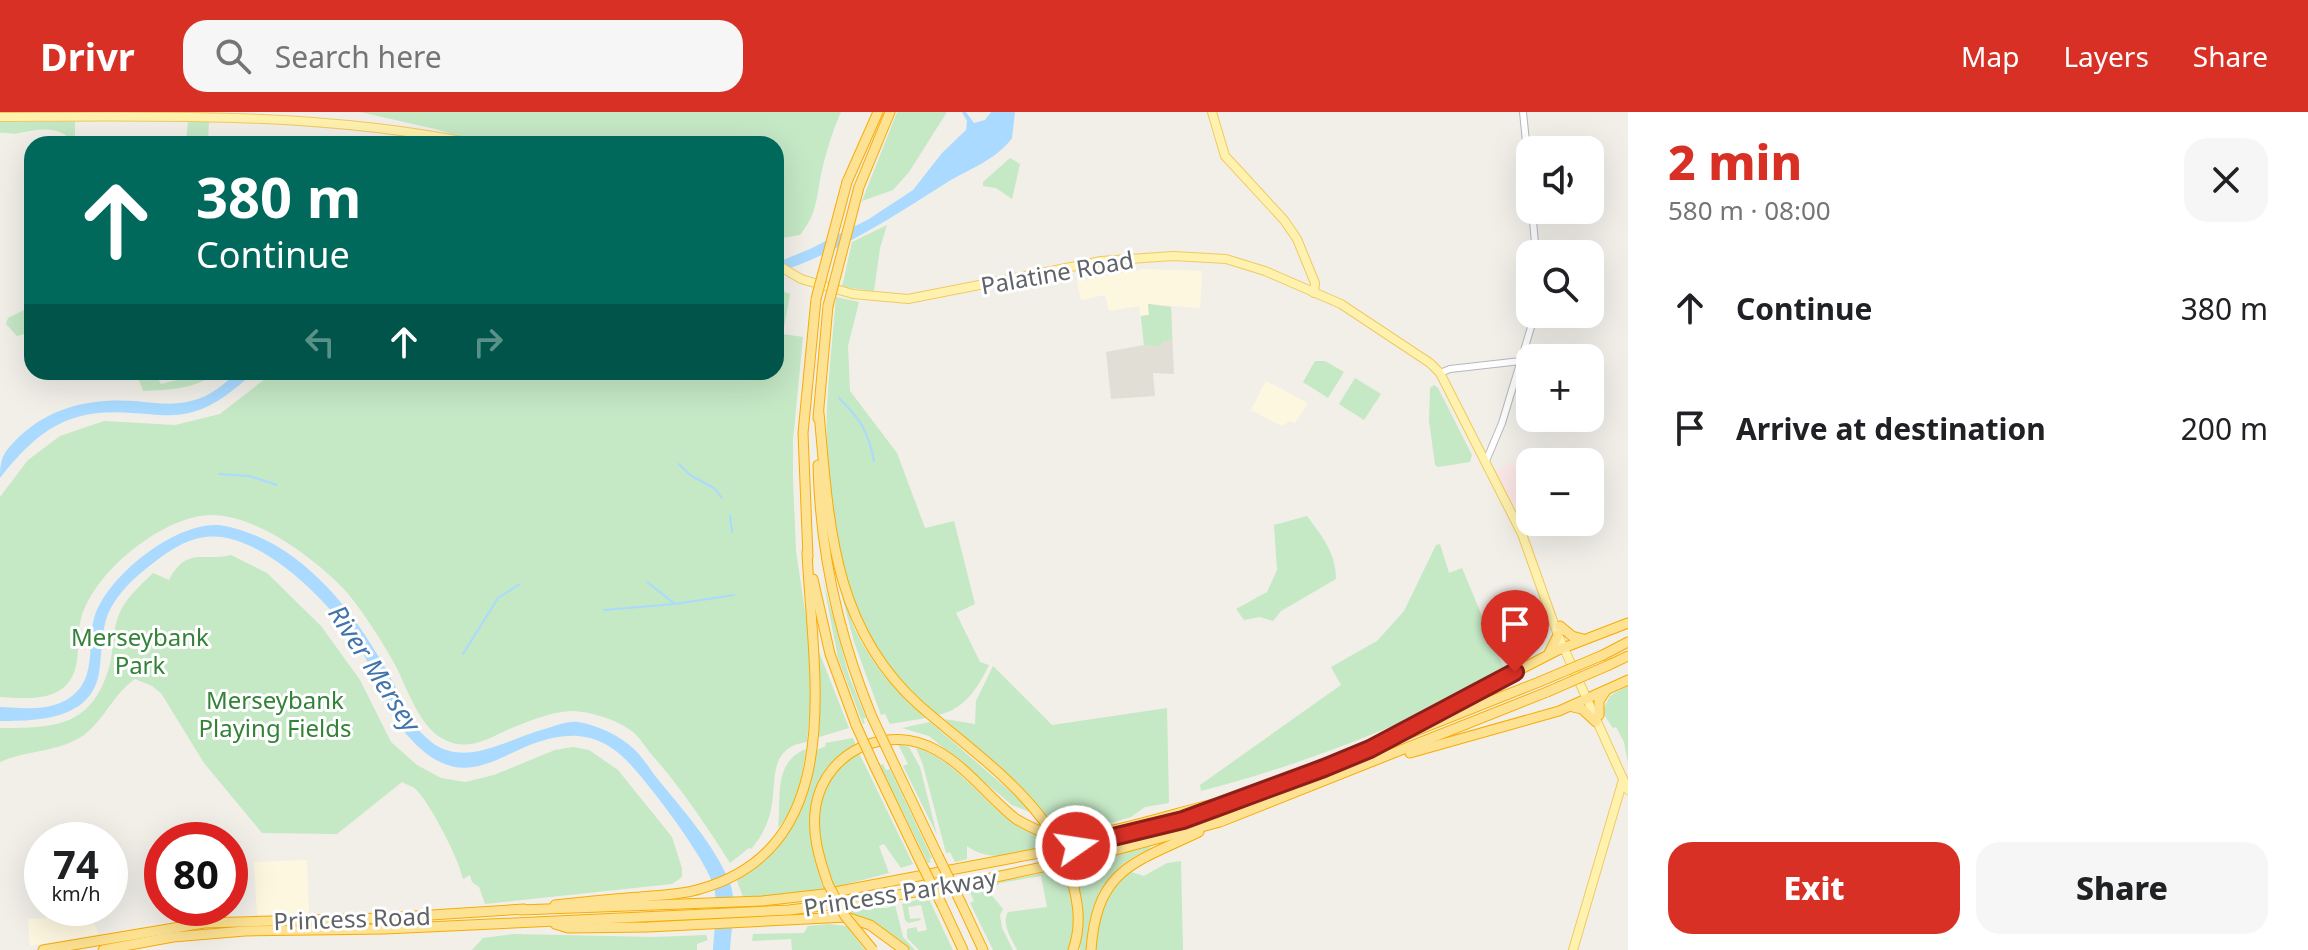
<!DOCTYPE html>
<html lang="en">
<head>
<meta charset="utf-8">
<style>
  :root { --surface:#fff; --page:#f6f6f6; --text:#202124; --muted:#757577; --accent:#d93025 }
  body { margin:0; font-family:"Noto Sans",sans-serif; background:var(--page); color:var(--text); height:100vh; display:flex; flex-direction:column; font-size:30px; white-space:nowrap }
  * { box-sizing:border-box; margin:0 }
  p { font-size:26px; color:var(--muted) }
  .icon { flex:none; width:44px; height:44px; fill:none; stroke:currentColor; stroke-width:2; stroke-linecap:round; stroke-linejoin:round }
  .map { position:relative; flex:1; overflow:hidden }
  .details { display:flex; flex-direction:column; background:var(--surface); width:680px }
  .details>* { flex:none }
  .hud { position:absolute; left:24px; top:24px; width:760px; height:244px; border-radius:24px; box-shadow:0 8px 32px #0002; background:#00695c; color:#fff; overflow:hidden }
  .controls { position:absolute; left:1516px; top:24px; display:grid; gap:16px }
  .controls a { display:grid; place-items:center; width:88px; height:88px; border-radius:16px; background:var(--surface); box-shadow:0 8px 32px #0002; font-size:40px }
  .speed { position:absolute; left:24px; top:710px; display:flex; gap:16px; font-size:40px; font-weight:700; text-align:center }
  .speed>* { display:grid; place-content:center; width:104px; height:104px; border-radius:50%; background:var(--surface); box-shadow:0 8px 32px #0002; line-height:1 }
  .speed small { font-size:20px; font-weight:400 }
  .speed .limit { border:12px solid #d22; background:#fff; color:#111 }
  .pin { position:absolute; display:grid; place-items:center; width:68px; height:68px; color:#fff; margin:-82px -34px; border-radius:50% 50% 50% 0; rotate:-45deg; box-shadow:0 0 8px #0007 }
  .pin .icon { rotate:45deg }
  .me { position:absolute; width:88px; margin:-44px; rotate:77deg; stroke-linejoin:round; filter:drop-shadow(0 0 6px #0008) }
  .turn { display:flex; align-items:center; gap:28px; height:168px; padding:0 40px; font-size:36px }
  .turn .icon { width:104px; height:104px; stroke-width:2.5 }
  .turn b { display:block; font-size:56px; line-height:68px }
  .lanes { display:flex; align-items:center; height:76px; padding:0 40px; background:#0003; justify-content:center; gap:40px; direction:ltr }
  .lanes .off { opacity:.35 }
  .round { display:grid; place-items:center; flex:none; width:84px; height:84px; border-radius:24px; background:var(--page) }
  .head { display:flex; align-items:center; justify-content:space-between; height:136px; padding:0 40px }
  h1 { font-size:48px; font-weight:800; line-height:60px; color:var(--accent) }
  .primary-button { display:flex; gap:16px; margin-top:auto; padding:16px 40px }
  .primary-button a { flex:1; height:92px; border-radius:24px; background:var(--accent); color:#fff; font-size:32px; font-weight:800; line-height:92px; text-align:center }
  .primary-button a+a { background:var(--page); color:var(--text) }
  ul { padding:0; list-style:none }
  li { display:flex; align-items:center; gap:24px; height:120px; padding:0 40px }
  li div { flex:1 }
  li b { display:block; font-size:30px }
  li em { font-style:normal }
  header { display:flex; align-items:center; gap:48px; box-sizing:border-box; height:112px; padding:0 40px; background:var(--accent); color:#fff }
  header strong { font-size:38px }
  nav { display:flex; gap:44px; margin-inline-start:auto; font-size:28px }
  .search { width:560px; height:72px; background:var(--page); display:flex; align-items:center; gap:20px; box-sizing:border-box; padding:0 28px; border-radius:24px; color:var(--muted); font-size:30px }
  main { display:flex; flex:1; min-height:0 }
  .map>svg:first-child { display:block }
</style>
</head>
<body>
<header>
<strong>Drivr</strong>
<div class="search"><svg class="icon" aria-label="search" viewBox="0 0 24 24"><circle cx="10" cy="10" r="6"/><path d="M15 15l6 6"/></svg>Search here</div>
<nav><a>Map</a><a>Layers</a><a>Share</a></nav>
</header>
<main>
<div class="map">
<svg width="1628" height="838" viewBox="0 0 1628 838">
  <rect width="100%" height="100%" fill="#f1efe8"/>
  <g fill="#fef7e0">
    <path d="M1144,157L1202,159L1200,196L1149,192V203L1141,204L1139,194L1109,199L1105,183L1081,188L1077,169Z"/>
    <path d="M1266,269L1308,291L1295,311L1290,309L1282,314L1251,298Z"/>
    <path d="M307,748L309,801L257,803L254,750Z"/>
    <path d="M90,803L99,822L30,834L28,807Z"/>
  </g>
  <path fill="#e1ded6" d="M1148,192L1171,195L1174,262L1153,261L1155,284L1111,287L1106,240L1144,233L1141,204L1149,203Z"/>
  <path fill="#fce8e6" d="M1532,340L1537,350H1530V410H1547L1522,422L1492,361Z"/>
  <g fill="#c5e8c5">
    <path d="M360,0H841C832,20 826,41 821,62C816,89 817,101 800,123L776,127V32H485L435,17Z"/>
    <path d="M897,0H947L909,60L893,78L862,89Z"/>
    <path d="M0,8H75V32H67L69,26C55,13 35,18 19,21C14,23 5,20 0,21Z"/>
    <path d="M188,8H209L208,32H186Z"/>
    <path d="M1010,46L1020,52L1012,87L996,76L983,74V70Z"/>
    <path d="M887,113L880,136L874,179L842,175L852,130Z"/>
    <path d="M776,176L790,182L783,222L803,225L793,328V368L796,439L808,519L811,582L807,630C767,635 777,671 771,697C768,712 761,726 751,737L749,736L730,751C706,713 682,677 652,643C646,636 640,626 633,620C618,608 590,599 571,599C549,600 527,610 507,618C486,628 467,639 445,628C418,615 407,574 393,549C382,529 357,490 341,474C309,442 247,396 200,404C154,412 93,462 81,507C75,527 83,553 68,571C53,590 21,586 0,585V385L28,348L60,324L104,309L175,313L220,302L274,260H776Z"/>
    <path d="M836,185L859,190L848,234L850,279L897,341L925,416L954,409L975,492L956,501L980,550L989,553C977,577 965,597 938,603C917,584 896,565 879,542C839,484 824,364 827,294C829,258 833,221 836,185Z"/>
    <path d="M1148,192L1171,195L1172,228L1163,229L1160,234L1144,233L1141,204L1149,203Z"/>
    <path d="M32,194V220L17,224L6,212L8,206Z"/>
    <path d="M1315,249H1325L1344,260L1328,286L1303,270Z"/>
    <path d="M136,260H154L161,272C179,268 200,260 218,260C195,277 171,278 143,279Z"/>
    <path d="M1355,266L1381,282L1364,308L1339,292Z"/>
    <path d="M1434,273L1438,276L1472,343L1470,350L1438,355L1435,353L1429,308L1430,276Z"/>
    <path d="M1307,404C1322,424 1336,441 1336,467L1281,499L1273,509L1260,505L1244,508L1236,497L1267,480L1277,458L1274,413Z"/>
    <path d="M1440,432L1449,461L1462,456L1505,559C1486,568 1470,581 1451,589C1370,625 1287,657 1201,679L1200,673L1341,573L1331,555L1377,529L1404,499L1436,433Z"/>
    <path d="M231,443L267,461L321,514L360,568L391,630L417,653L441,666L465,670L494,663L555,638L573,635L589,638L618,658L672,725L682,756V765L672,772L485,792L479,775L472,770L470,763L463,767C460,749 427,684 413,675C409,673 405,672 402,670L337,722L262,721L204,651L161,581L152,574L135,567C114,581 105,607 84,623C60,640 27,638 0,650V616C56,616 93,615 110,552C114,535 112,515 121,498C128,484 142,472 153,461L169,468C186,434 205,450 231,443Z"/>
    <path d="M823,468L849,564L866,606L863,607L865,611L863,612L838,546Z"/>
    <path d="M841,480C846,490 849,504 854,516C871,552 896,580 926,606L890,612L885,602L881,603L854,530Z"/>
    <path d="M819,540L849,616L816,626Z"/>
    <path d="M993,554L1052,613L1167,596L1169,691L1145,695L1131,705L1103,713L1057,718C1026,675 984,642 944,607L975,612L976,589Z"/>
    <path d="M1628,573V652L1624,630L1616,615L1613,616L1602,600L1610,584Z"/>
    <path d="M930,610L1018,686L1030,700L1012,693L929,624L902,616Z"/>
    <path d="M853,626L856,633C797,665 804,723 824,777L789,783L743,785L736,766L760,750L805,683L815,639L826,634L825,631Z"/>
    <path d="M898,632L909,635L920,655L937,723L903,654L908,652Z"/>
    <path d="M916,636C967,650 994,717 1048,725L1053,736C1027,741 990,752 967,734V747L955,750L950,740L946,741L923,653Z"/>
    <path d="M806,637C802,665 797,694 778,716C782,686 772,651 806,637Z"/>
    <path d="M859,641L913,752L901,756L884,732L879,734L889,761L835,775C815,725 806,674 859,641Z"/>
    <path d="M883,652L886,658L890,657L932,746L929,747L931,750L928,751L882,657L880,653Z"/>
    <path d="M1195,707L1197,710L1068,745L1067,742Z"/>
    <path d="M1150,734L1151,736C1104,756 1089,790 1086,838H1080L1083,795L1073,755Z"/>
    <path d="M1181,749L1183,838H1095C1096,806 1105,780 1131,760L1144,764L1167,751Z"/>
    <path d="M1064,757C1073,785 1076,809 1070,838H1017C1012,827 1001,812 1008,800L1047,795L1041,764L1000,771L989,780L1003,797L1000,803L1002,816L1013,838H993L970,791L974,789L968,776Z"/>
    <path d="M928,785L950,832L953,838H919L907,826V817L916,815L918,820L927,818L921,793L908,795L910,807L920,806L921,808L908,811L905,808L902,792Z"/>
    <path d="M895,793L903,825L915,838H908L888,822L852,805L845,795L887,796Z"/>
    <path d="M829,812L846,814L865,838H792L791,827L752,829L753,822L804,821L808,814Z"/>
    <path d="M513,822L654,825L706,823L708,828L697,832V838H472L483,826Z"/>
  </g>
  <g fill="#aadaff">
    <path d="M962,0H966L974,11L985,8L991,0H1015L1012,26C998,46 972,56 951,68C895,103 839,141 776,161V151L810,137L869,107L913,78L942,41L966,18L967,9Z"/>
    <path d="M238,260H255C235,276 218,293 193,300C172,306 152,302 131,301C68,296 38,318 0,366C0,344 4,340 20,324C52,294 93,286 135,289C154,291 173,294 191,289C210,285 224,272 238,260Z"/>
    <path d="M219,413C294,425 347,490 383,552C395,572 403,593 415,613C454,666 499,629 548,616C558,613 568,609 578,610C596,613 614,621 628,632C639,640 648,654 656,665C682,697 714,732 730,771C737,790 731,818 730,838H713C714,818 719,791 713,772C704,744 644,664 622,644C610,633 594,625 578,624C508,620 473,698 407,623C388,601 375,559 358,533C330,491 260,418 205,425C186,427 167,440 152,452C135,465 117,481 108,502C101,519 102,542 99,561C91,608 37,609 0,609V595C24,596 52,600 72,584C98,564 86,530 95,503C109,463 175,410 219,413Z"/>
  </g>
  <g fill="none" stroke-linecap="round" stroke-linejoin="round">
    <g stroke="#aadaff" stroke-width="2">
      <path d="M839,286C861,308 868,319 874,349"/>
      <path d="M679,352L690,363L714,376L722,386"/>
      <path d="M219,362L249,364L277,373"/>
      <path d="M730,404L732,420"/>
      <path d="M647,470L675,492L734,483"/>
      <path d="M604,498L674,492"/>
      <path d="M463,542L498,486L520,472"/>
    </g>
    <defs>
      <g id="minor">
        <path d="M1523,0L1530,69"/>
        <path d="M1532,98L1536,142"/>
        <path d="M1440,261L1450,257L1521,249"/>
        <path d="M1486,349L1502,311L1535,202"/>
      </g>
      <g id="major">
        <path d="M1212,0L1225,44L1284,108L1297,127L1315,171L1314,181"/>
        <path d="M0,5C158,4 323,0 476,32"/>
        <path d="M776,152L801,167L853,182L908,187L1101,149L1173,144L1226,147L1265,159L1341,192L1430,251L1440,261L1522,422L1558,523L1628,678"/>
        <path d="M1573,838L1623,668"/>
      </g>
      <g id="highway">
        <path d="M847,70L878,0"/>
        <path d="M859,75L890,0"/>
        <path d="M819,301C829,410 832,515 919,593C963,632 1014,666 1048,715"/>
        <path d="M818,306L828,194"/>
        <path d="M818,353C820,440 839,525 872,605"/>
        <path d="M808,445L803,321L816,187"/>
        <path d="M813,467L830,542L856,613"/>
        <path d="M1560,514L1572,524L1583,527"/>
        <path d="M1549,541L1558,523"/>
        <path d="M1603,543L1628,530"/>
        <path d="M1609,553L1628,544"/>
        <path d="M1573,595L1582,597L1596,610"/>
        <path d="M1599,603V589L1605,580"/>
        <path d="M1397,621L1558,538L1628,511"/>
        <path d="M1410,641L1559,599L1628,568"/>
        <path d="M875,655L921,751"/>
        <path d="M896,656L938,744"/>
        <path d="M1071,764C1078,790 1082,812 1073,838"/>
        <path d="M828,772C819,746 811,720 816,693C826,638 889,611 936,638C966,654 989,686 1016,707C1028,714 1041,721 1055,724C1092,729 1174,701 1213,692"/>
        <path d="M555,793C583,790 611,787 640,785C660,783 681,783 700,777C851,735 812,558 807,440"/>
        <path d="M942,793L963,838"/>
        <path d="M962,793L983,838"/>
        <path d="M520,798L762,789L824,782L1076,734L1183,708L1267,678L1539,570"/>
        <path d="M555,812L568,816L648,815L846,805L870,813L904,838"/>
        <path d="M43,838L204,811L384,806L524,797"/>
        <path d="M103,838L173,825L245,819L385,817L789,798L863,789L967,771L1086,746L1220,710L1547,580"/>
        <path d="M1091,838C1097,756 1134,751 1199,720"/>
      </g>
    </defs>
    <use href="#minor" stroke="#b5b8bc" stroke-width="8"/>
    <use href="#major" stroke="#f2c960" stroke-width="10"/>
    <use href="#highway" stroke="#f9ab00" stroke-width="11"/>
    <use href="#minor" stroke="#fff" stroke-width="6"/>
    <use href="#major" stroke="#fff2af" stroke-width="8"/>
    <use href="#highway" stroke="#fde293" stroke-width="9"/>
    <defs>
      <g id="highway-bridge">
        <path d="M816,187L847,70"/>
        <path d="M828,194L859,75"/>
        <path d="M1539,570L1603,543"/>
        <path d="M1547,580L1609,553"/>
        <path d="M872,605L896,656"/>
        <path d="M856,613L875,655"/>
        <path d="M1048,715L1071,764"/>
        <path d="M938,744L962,793"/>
        <path d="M921,751L942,793"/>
        <path d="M828,772L845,804L873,838"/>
      </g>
    </defs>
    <use href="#highway-bridge" stroke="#f9ab00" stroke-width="11" stroke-linecap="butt"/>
    <use href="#highway-bridge" stroke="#fde293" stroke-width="9"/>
  </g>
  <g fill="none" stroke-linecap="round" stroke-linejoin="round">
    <defs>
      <path id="route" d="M1076,734L1183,708L1324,656L1370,637L1515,560"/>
    </defs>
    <use href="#route" stroke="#8d1f18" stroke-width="20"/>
    <use href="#route" stroke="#d93025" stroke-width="14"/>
  </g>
  <g text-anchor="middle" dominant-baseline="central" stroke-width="6" stroke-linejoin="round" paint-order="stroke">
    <g font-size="24" fill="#5f6368" stroke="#fff">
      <text transform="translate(1057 160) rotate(-10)">Palatine Road</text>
      <text transform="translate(900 780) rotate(-9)">Princess Parkway</text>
      <text transform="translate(352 806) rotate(-2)">Princess Road</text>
    </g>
    <g font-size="24" fill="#348238" stroke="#fff">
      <text x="140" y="524">Merseybank<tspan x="140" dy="28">Park</tspan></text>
      <text x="275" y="587">Merseybank<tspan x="275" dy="28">Playing Fields</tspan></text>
    </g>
    <g font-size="26" font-style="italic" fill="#4174aa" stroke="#fff">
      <text transform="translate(375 556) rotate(57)">River Mersey</text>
    </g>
  </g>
</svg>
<div class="controls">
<a><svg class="icon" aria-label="sound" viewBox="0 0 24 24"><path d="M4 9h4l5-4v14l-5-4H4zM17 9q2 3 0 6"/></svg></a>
<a><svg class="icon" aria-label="search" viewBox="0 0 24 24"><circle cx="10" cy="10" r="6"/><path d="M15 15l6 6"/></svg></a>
<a>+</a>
<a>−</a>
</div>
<div class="speed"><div>74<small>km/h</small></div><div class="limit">80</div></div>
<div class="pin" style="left:1515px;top:560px;background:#d93025"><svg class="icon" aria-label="arrive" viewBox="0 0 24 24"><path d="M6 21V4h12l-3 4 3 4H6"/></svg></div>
<svg class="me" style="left:1076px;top:734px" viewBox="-20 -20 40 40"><circle r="17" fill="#d93025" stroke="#fff" stroke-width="3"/><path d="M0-11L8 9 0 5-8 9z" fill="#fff"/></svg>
<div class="hud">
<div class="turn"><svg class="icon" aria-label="ahead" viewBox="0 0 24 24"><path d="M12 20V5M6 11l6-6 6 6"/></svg><div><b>380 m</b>Continue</div></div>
<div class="lanes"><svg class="icon off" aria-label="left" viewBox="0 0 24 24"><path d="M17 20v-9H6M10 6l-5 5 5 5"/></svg><svg class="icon" aria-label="ahead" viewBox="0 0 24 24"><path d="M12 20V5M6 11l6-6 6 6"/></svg><svg class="icon off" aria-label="right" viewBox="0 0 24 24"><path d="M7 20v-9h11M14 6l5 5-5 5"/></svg></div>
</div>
</div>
<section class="details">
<div class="head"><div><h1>2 min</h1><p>580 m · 08:00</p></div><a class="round"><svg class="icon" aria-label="close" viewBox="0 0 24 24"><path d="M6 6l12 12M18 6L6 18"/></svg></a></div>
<ul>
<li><svg class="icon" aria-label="ahead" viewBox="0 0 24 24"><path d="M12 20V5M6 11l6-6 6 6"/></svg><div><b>Continue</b></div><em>380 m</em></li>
<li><svg class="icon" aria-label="arrive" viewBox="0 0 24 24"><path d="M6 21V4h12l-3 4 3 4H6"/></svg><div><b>Arrive at destination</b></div><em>200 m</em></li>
</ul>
<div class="primary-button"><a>Exit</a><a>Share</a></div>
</section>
</main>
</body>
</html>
